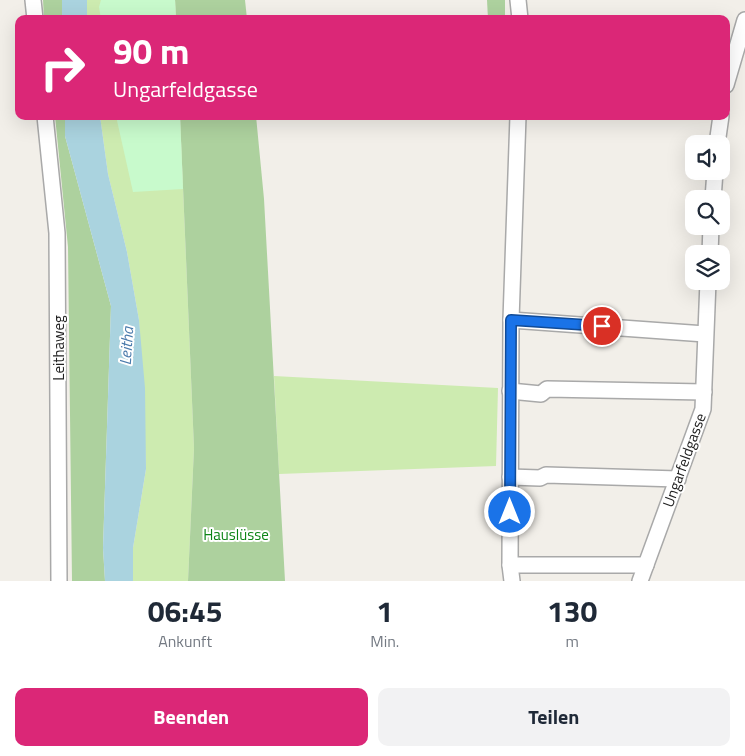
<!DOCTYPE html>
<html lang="de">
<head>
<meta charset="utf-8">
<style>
  :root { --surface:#fff; --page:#f2f2f3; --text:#1f2937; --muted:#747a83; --accent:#db2777 }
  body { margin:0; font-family:"Titillium Web",sans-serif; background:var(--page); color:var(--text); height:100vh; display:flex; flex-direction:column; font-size:19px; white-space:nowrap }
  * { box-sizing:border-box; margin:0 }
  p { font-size:16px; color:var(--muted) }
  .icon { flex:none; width:28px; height:28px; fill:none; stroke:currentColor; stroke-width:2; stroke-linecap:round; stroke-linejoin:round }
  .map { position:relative; height:581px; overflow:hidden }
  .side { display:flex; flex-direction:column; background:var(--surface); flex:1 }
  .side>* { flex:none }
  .hud { position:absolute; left:15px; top:15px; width:715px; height:105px; border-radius:10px; box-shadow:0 5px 20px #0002; background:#db2777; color:#fff; overflow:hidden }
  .controls { position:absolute; left:685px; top:135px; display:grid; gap:10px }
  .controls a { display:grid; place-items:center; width:45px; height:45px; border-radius:10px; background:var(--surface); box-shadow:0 5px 20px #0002; font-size:25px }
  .pin { position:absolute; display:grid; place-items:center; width:42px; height:42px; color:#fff; margin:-21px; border:2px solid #fff; border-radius:50%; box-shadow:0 1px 5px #0007 }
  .me { position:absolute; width:55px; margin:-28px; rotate:0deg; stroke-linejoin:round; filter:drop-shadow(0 0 4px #0008) }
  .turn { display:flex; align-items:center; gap:18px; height:105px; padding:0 15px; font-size:22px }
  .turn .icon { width:65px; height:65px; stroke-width:2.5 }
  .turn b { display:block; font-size:35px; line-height:42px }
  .eta { display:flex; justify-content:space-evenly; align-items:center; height:85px; text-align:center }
  .eta b { font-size:30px; font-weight:700; line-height:35px }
  .primary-button { display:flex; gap:10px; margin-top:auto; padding:10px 15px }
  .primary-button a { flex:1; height:58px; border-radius:10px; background:var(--accent); color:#fff; font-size:20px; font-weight:700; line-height:58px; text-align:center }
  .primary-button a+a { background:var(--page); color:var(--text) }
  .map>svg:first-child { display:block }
</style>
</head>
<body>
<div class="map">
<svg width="745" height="581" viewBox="0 0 745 581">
  <rect width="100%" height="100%" fill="#f2efe9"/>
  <g fill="#cdebb0">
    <path d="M87,0H175L176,19H87Z"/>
    <path d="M100,116H180L194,448L188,581H133V548L146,469L139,320L127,252L108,174Z"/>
    <path d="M274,376L498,388L496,466L279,474Z"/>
  </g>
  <g fill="#add19e">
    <path d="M43,0H62V19H44Z"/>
    <path d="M175,0H245L247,19H176Z"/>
    <path d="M487,0H505V19H488Z"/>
    <path d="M55,116H65V136L111,306L103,548L105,581H72L68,247Z"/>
    <path d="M180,116H256L264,199L285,581H188L194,448Z"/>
  </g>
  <g fill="#c8facc">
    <path d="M101,0H175L176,19H101L99,7Z"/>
    <path d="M116,116H180L183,189L133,192Z"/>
  </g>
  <g fill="#aad3df">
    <rect x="62" y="0" width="25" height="19"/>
    <path d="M65,116H100L108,174L127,252L139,320L145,388L146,469L133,548V581H105L103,548L111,306L65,136Z"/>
  </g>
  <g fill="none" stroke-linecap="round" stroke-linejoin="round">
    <defs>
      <g id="minor">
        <path d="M33,0L35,19"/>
        <path d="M518,0L520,19"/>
        <path d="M726,85L745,20"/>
        <path d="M45,116L57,233L59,581"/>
        <path d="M717,144L721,116"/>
        <path d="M713,199L715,171"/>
        <path d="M710,254L711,226"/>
        <path d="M511,320L705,334"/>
        <path d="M510,391L541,394L547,389L704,392"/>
        <path d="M510,477L540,478L546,475L678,479"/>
        <path d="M510,565H646"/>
        <path d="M512,581L510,565L511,320L518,116"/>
        <path d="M640,581L703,409L708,281"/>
      </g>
    </defs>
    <use href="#minor" stroke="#a9a9a9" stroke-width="18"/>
    <use href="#minor" stroke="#fff" stroke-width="15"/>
  </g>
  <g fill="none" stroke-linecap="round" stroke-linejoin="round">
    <defs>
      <path id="route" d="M510,512L511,320L602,326"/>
    </defs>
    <use href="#route" stroke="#114b97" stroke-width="12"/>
    <use href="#route" stroke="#1a73e8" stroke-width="9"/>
  </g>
  <g text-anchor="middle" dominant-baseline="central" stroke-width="4" stroke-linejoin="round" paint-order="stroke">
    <g font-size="15" fill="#222" stroke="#fff">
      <text transform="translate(58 348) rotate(-90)">Leithaweg</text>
      <text transform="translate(684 460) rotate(-70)">Ungarfeldgasse</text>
    </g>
    <g font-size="15" fill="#0c8416" stroke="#fff">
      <text x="236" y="534">Hauslüsse</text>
    </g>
    <g font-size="16" font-style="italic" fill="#4a7aab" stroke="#fff">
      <text transform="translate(126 346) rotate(-86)">Leitha</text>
    </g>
  </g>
</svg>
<div class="controls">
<a><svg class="icon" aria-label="sound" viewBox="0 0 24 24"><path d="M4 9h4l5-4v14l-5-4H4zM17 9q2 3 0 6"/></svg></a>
<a><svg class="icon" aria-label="search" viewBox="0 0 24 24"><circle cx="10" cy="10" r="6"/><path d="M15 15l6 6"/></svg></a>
<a><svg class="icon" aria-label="layers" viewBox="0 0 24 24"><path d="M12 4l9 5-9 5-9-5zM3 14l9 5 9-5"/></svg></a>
</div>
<div class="pin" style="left:602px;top:326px;background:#d93025"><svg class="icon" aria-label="arrive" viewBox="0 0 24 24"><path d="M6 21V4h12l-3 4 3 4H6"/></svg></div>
<svg class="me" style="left:510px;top:512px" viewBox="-20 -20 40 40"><circle r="17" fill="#1a73e8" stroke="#fff" stroke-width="3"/><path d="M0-11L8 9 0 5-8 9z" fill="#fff"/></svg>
<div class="hud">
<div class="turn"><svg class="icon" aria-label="right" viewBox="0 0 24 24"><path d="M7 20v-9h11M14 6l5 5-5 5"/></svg><div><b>90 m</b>Ungarfeldgasse</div></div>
</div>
</div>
<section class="side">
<div class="eta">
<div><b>06:45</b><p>Ankunft</p></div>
<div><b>1</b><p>Min.</p></div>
<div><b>130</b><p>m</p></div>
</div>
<div class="primary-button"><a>Beenden</a><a>Teilen</a></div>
</section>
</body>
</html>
